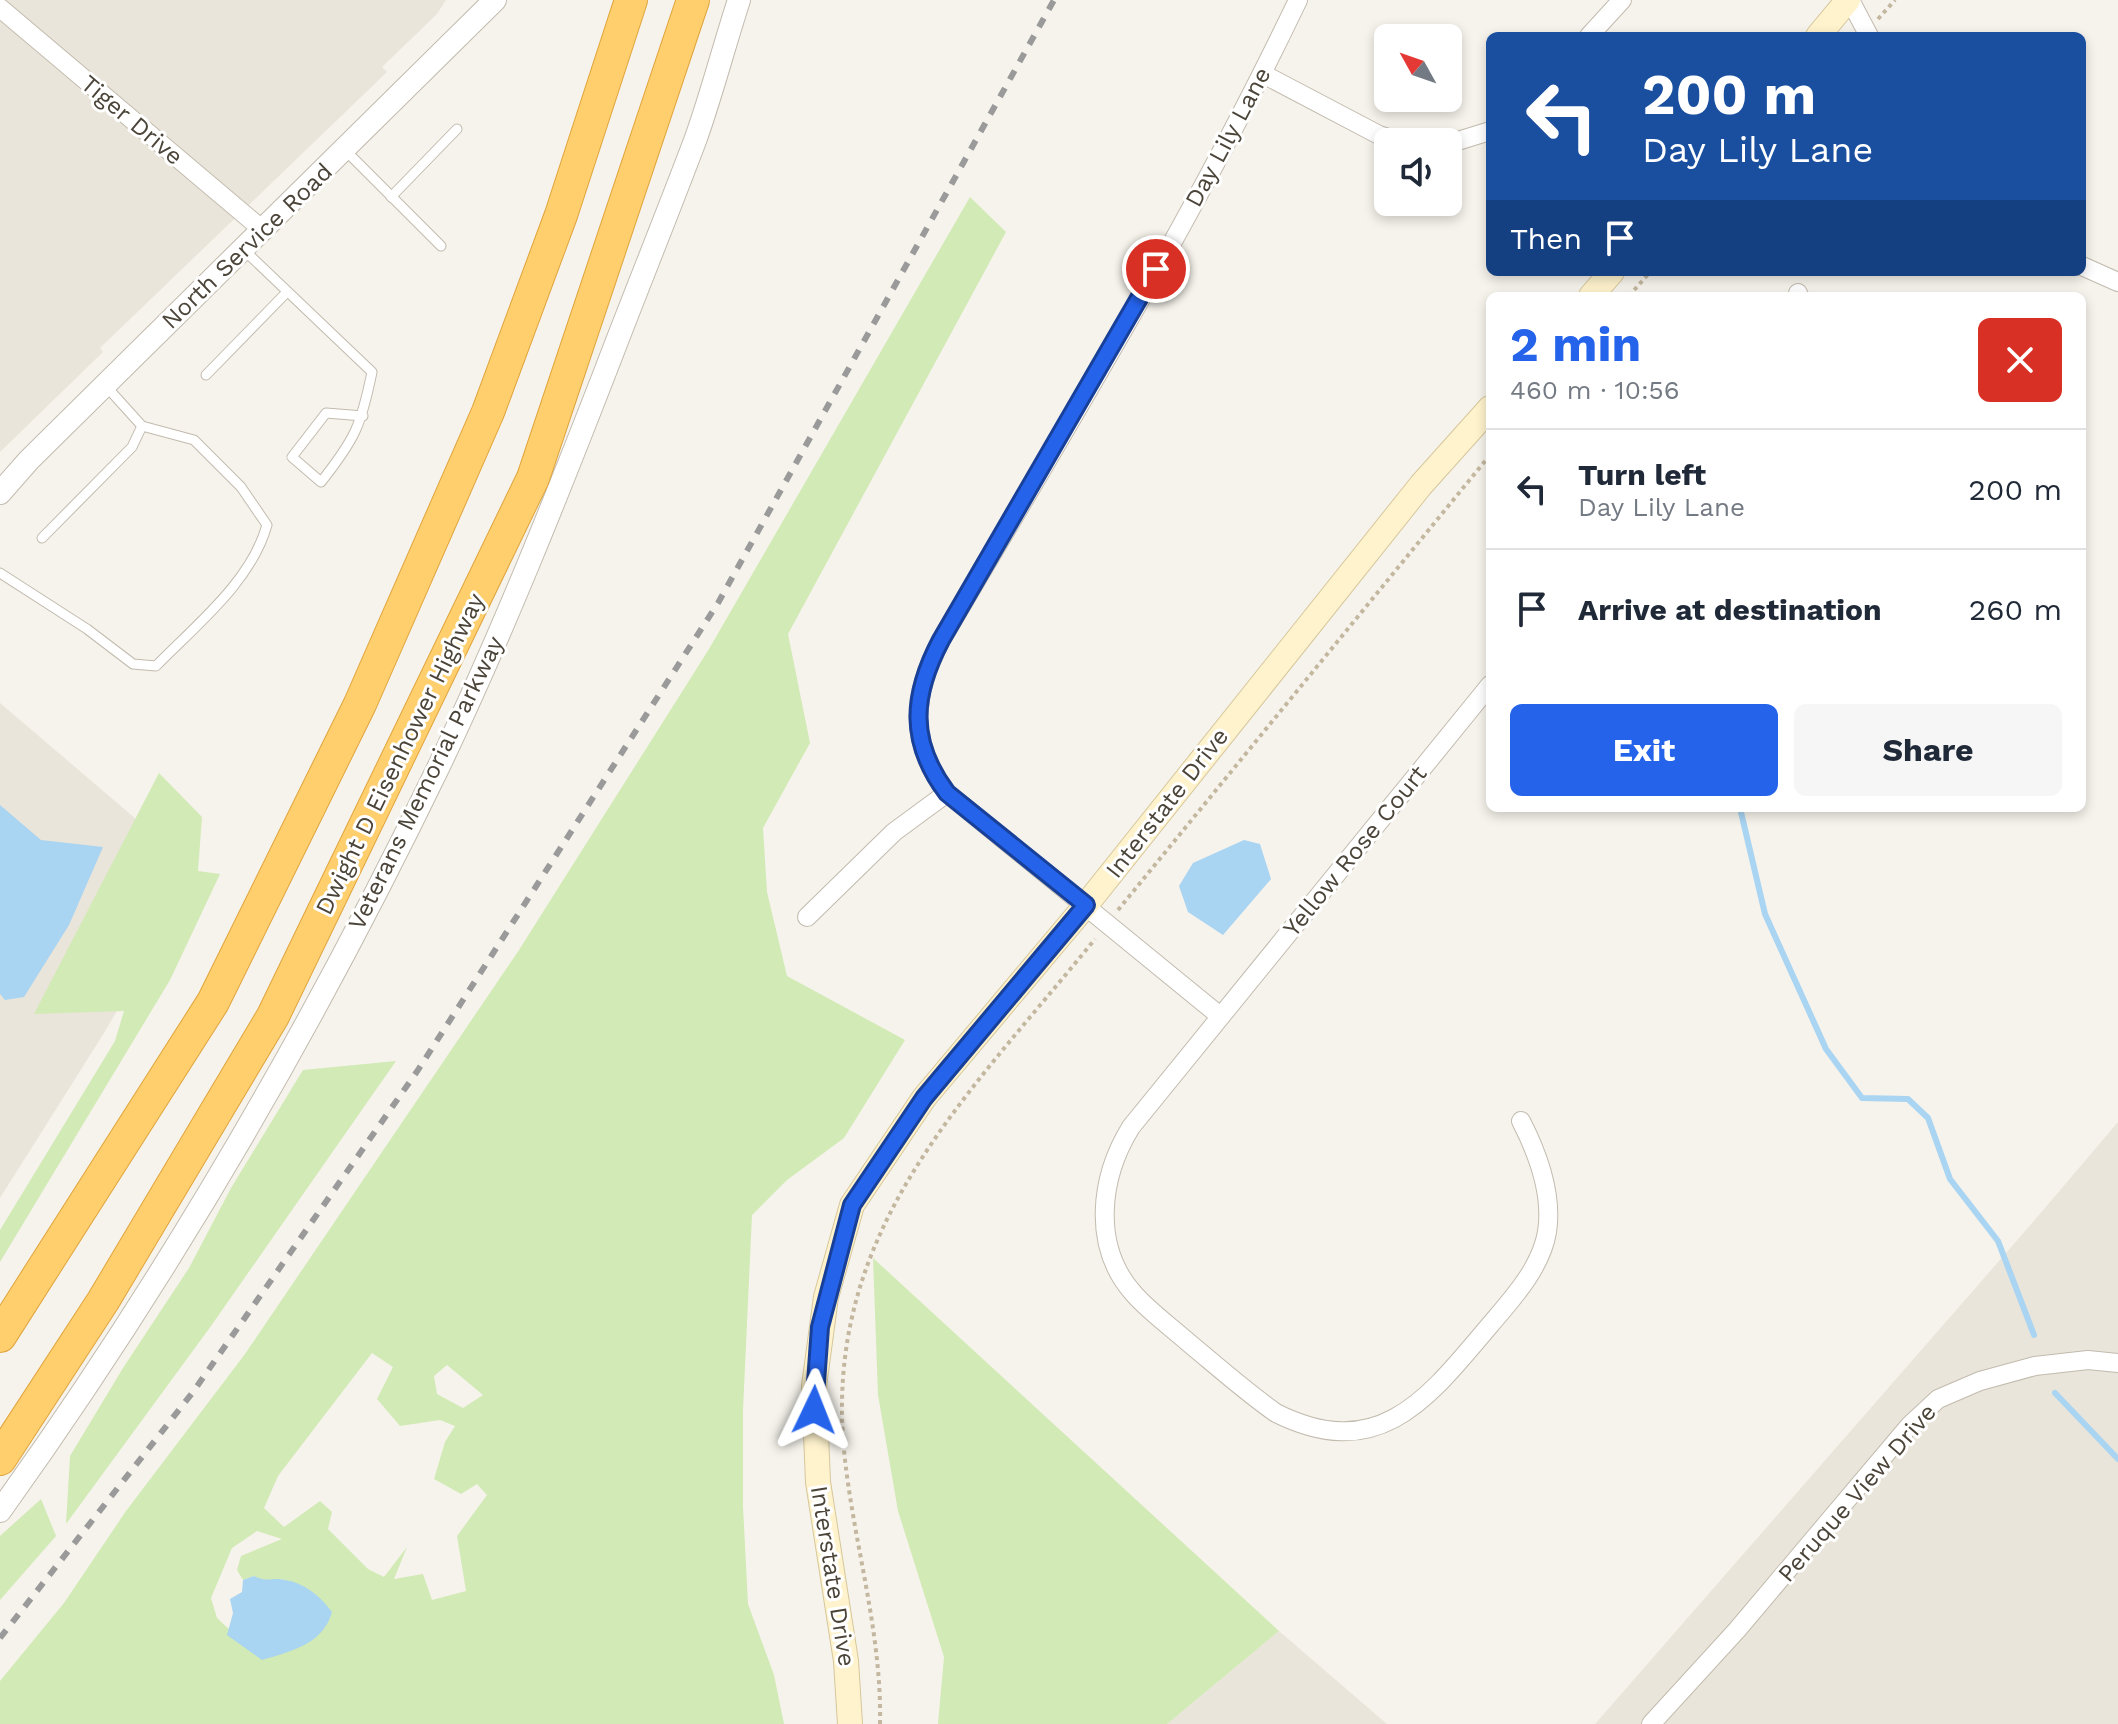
<!DOCTYPE html>
<html lang="en">
<head>
<meta charset="utf-8">
<style>
  :root { --surface:#fff; --page:#f6f6f7; --text:#1f2937; --muted:#747a83; --line:#e0e1e3; --accent:#2563eb }
  body { margin:0; font-family:"Work Sans",sans-serif; background:var(--page); color:var(--text); height:100vh; display:flex; flex-direction:column; font-size:30px; white-space:nowrap }
  * { box-sizing:border-box; margin:0 }
  p { font-size:26px; color:var(--muted) }
  .icon { flex:none; width:44px; height:44px; fill:none; stroke:currentColor; stroke-width:2; stroke-linecap:round; stroke-linejoin:round }
  .map { position:relative; flex:1; overflow:hidden }
  .panel { position:absolute; left:1486px; top:292px; width:600px; height:520px; display:flex; flex-direction:column; background:var(--surface); border-radius:12px; box-shadow:0 4px 12px #0003 }
  .panel>* { flex:none }
  .guide { position:absolute; left:1486px; top:32px; width:600px; height:244px; border-radius:12px; box-shadow:0 4px 12px #0003; background:#1a4fa0; color:#fff; overflow:hidden }
  .needle { width:52px; rotate:310deg }
  .buttons { position:absolute; left:1374px; top:24px; display:grid; gap:16px }
  .buttons a { display:grid; place-items:center; width:88px; height:88px; border-radius:12px; background:var(--surface); box-shadow:0 4px 12px #0003; font-size:40px }
  .pin { position:absolute; display:grid; place-items:center; width:68px; height:68px; color:#fff; margin:-34px; border:4px solid #fff; border-radius:50%; box-shadow:0 2px 8px #0007 }
  .me { position:absolute; width:88px; margin:-44px; rotate:2deg; stroke-linejoin:round; filter:drop-shadow(0 0 6px #0008) }
  .turn { display:flex; align-items:center; gap:28px; height:168px; padding:0 24px; font-size:36px }
  .turn .icon { width:104px; height:104px; stroke-width:2.5 }
  .turn b { display:block; font-size:56px; line-height:68px }
  .then { display:flex; align-items:center; height:76px; padding:0 24px; background:#0003; gap:16px; font-size:30px }
  .round { display:grid; place-items:center; flex:none; width:84px; height:84px; border-radius:12px; background:var(--page) }
  .overview { display:flex; align-items:center; justify-content:space-between; height:136px; padding:0 24px }
  h1 { font-size:48px; font-weight:700; line-height:60px; color:var(--accent) }
  .cta { display:flex; gap:16px; margin-top:auto; padding:16px 24px }
  .cta a { flex:1; height:92px; border-radius:12px; background:var(--accent); color:#fff; font-size:32px; font-weight:700; line-height:92px; text-align:center }
  .cta a+a { background:var(--page); color:var(--text) }
  ul { padding:0; list-style:none }
  li { display:flex; align-items:center; gap:24px; height:120px; padding:0 24px; border-top:2px solid var(--line) }
  li div { flex:1 }
  li b { display:block; font-size:30px }
  li em { font-style:normal }
  .map>svg:first-child { display:block }
</style>
</head>
<body>
<div class="map">
<svg width="2118" height="1724" viewBox="0 0 2118 1724">
  <rect width="100%" height="100%" fill="#f6f3ec"/>
  <g fill="#eae5da">
    <path d="M0,0H446L437,14L382,67L387,72L100,348L103,352L0,452Z"/>
    <path d="M0,703L198,872L104,1033L0,1198Z"/>
    <path d="M2118,1122V1724H1595L2033,1222Z"/>
    <path d="M1279,1631L1387,1724H1167Z"/>
  </g>
  <g fill="#d2eab5" fill-rule="evenodd">
    <path d="M970,197L1006,232L788,634L810,743L763,828L767,892L787,976L905,1040L844,1138L787,1180L752,1215L743,1410V1506L748,1604L774,1675L784,1724H0V1681L64,1603L126,1511L245,1354L519,950L709,649ZM372,1353L393,1367L377,1399L400,1426L440,1420L455,1426L445,1442L434,1479L461,1494L477,1484L487,1495L457,1536L466,1591L432,1600L423,1574L394,1579L407,1547L384,1577L368,1569L328,1529L332,1512L320,1501L284,1527L264,1508L278,1476ZM447,1365L483,1395L463,1408L437,1394L434,1376ZM257,1531L282,1539L241,1556L237,1570L243,1580L254,1576L264,1582L284,1579L232,1632L217,1618L211,1598L232,1548Z"/>
    <path d="M159,773L202,817L198,871L220,874L170,980L0,1262V1230L115,1041L124,1011L34,1014Z"/>
    <path d="M396,1061L211,1326L66,1524L70,1456L123,1368L189,1268L231,1188L303,1070Z"/>
    <path d="M873,1258L1279,1631L1167,1724H938L944,1657L898,1511L878,1395Z"/>
    <path d="M41,1499L56,1536L0,1600V1536Z"/>
  </g>
  <g fill="#a9d4f2">
    <path d="M0,805L41,840L103,847L69,925L24,997L5,1000L0,994Z"/>
    <path d="M1244,840L1260,844L1271,879L1223,935L1188,912L1179,886L1193,863Z"/>
    <path d="M254,1576C267,1583 272,1577 285,1580C305,1583 321,1597 332,1612C323,1644 292,1651 262,1660L227,1635L233,1613L230,1599L242,1592L243,1580Z"/>
  </g>
  <g fill="none" stroke-linecap="round" stroke-linejoin="round">
    <g stroke="#a9d4f2" stroke-width="6">
      <path d="M1740,808L1765,914L1826,1049L1862,1098L1908,1099L1928,1118L1950,1179L1998,1241L2034,1335"/>
      <path d="M2055,1393L2118,1459"/>
    </g>
    <defs>
      <g id="service">
        <path d="M345,150L441,246"/>
        <path d="M391,197L457,129"/>
        <path d="M244,250L372,372C361,426 355,439 321,482L292,457L326,413L363,416"/>
        <path d="M206,375L287,292"/>
        <path d="M42,538L132,447L142,426"/>
        <path d="M0,573L87,629L133,664L156,666C196,625 251,582 267,525L241,487L194,440L142,426L105,385"/>
      </g>
      <g id="minor">
        <path d="M1850,0L1869,36"/>
        <path d="M0,8L264,231"/>
        <path d="M1589,36L1622,0"/>
        <path d="M1263,74L1379,135L1401,142"/>
        <path d="M1448,144L1490,131"/>
        <path d="M2082,266L2118,282"/>
        <path d="M1798,293L1799,296"/>
        <path d="M1490,685L1131,1127C1100,1177 1091,1246 1134,1294C1150,1312 1171,1327 1189,1343C1218,1367 1246,1392 1276,1413C1380,1465 1429,1397 1490,1325C1512,1299 1541,1268 1547,1232C1553,1194 1538,1154 1521,1121"/>
        <path d="M807,917L894,832L947,793"/>
        <path d="M1220,1016L947,793C908,741 912,695 941,640C1065,430 1193,220 1298,0"/>
        <path d="M1651,1724L1737,1630L1910,1425L1938,1399L1980,1381L2035,1366L2088,1360L2118,1363"/>
      </g>
      <g id="tertiary">
        <path d="M0,493L29,460L495,0"/>
        <path d="M0,1511C168,1277 314,1025 439,766C501,636 555,501 607,367C636,291 667,215 696,138C712,93 724,46 739,0"/>
      </g>
      <g id="secondary">
        <path d="M1818,36L1848,0"/>
        <path d="M1591,296L1612,272"/>
        <path d="M850,1724L846,1661L818,1482L814,1386L826,1297L852,1205L924,1098L1086,905L1421,485L1490,408"/>
      </g>
      <g id="motorway">
        <path d="M0,1336L213,1002L360,704L488,412L561,215L631,0"/>
        <path d="M0,1459L103,1301L273,1016L533,478L693,0"/>
      </g>
    </defs>
    <use href="#service" stroke="#c2bbae" stroke-width="11"/>
    <use href="#minor" stroke="#c2bbae" stroke-width="20"/>
    <use href="#tertiary" stroke="#c2bbae" stroke-width="24"/>
    <use href="#secondary" stroke="#d6c79b" stroke-width="26"/>
    <use href="#motorway" stroke="#e0a43c" stroke-width="34"/>
    <g stroke="#c4b79f" stroke-width="4" stroke-dasharray="4 4" stroke-linecap="butt">
      <path d="M1878,19L1895,0"/>
      <path d="M1629,296L1650,272"/>
      <path d="M1118,910L1490,455"/>
      <path d="M880,1724C882,1635 855,1548 845,1460C819,1233 965,1100 1095,939"/>
    </g>
    <use href="#service" stroke="#fff" stroke-width="9"/>
    <use href="#minor" stroke="#fff" stroke-width="18"/>
    <use href="#tertiary" stroke="#fff" stroke-width="22"/>
    <use href="#secondary" stroke="#fff3cd" stroke-width="24"/>
    <use href="#motorway" stroke="#ffcf6e" stroke-width="32"/>
    <path stroke="#9a9a9a" stroke-width="6" stroke-dasharray="10 10" stroke-linecap="butt" d="M0,1638L193,1392L418,1070L718,603L1054,0"/>
  </g>
  <g fill="none" stroke-linecap="round" stroke-linejoin="round">
    <defs>
      <path id="route" d="M814,1410L820,1327L852,1205L924,1098L1086,905L947,793C908,741 912,695 941,640L1156,269"/>
    </defs>
    <use href="#route" stroke="#184099" stroke-width="20"/>
    <use href="#route" stroke="#2563eb" stroke-width="14"/>
  </g>
  <g text-anchor="middle" dominant-baseline="central" stroke-width="6" stroke-linejoin="round" paint-order="stroke">
    <g font-size="24" fill="#4b4439" stroke="#fff">
      <text transform="translate(132 120) rotate(40)">Tiger Drive</text>
      <text transform="translate(1228 137) rotate(-62)">Day Lily Lane</text>
      <text transform="translate(247 246) rotate(-44)">North Service Road</text>
      <text transform="translate(400 754) rotate(-64)">Dwight D Eisenhower Highway</text>
      <text transform="translate(426 783) rotate(-64)">Veterans Memorial Parkway</text>
      <text transform="translate(1167 803) rotate(-52)">Interstate Drive</text>
      <text transform="translate(1355 851) rotate(-51)">Yellow Rose Court</text>
      <text transform="translate(1857 1493) rotate(-49)">Peruque View Drive</text>
      <text transform="translate(833 1576) rotate(81)">Interstate Drive</text>
    </g>
  </g>
</svg>
<div class="buttons">
<a><svg class="needle" viewBox="-14 -14 28 28"><path d="M0-13l5 13h-10z" fill="#e53935"/><path d="M0 13l5-13h-10z" fill="#747a83"/></svg></a>
<a><svg class="icon" aria-label="sound" viewBox="0 0 24 24"><path d="M4 9h4l5-4v14l-5-4H4zM17 9q2 3 0 6"/></svg></a>
</div>
<div class="pin" style="left:1156px;top:269px;background:#d93025"><svg class="icon" aria-label="arrive" viewBox="0 0 24 24"><path d="M6 21V4h12l-3 4 3 4H6"/></svg></div>
<svg class="me" style="left:814px;top:1410px" viewBox="-20 -20 40 40"><path d="M0-17L14 15 0 8-14 15z" fill="#2563eb" stroke="#fff" stroke-width="4"/></svg>
<div class="guide">
<div class="turn"><svg class="icon" aria-label="left" viewBox="0 0 24 24"><path d="M17 20v-9H6M10 6l-5 5 5 5"/></svg><div><b>200 m</b>Day Lily Lane</div></div>
<div class="then">Then<svg class="icon" aria-label="arrive" viewBox="0 0 24 24"><path d="M6 21V4h12l-3 4 3 4H6"/></svg></div>
</div>
<section class="panel">
<div class="overview"><div><h1>2 min</h1><p>460 m · 10:56</p></div><a class="round" style="background:#d93025;color:#fff"><svg class="icon" aria-label="close" viewBox="0 0 24 24"><path d="M6 6l12 12M18 6L6 18"/></svg></a></div>
<ul>
<li><svg class="icon" aria-label="left" viewBox="0 0 24 24"><path d="M17 20v-9H6M10 6l-5 5 5 5"/></svg><div><b>Turn left</b><p>Day Lily Lane</p></div><em>200 m</em></li>
<li><svg class="icon" aria-label="arrive" viewBox="0 0 24 24"><path d="M6 21V4h12l-3 4 3 4H6"/></svg><div><b>Arrive at destination</b></div><em>260 m</em></li>
</ul>
<div class="cta"><a>Exit</a><a>Share</a></div>
</section>
</div>
</body>
</html>
